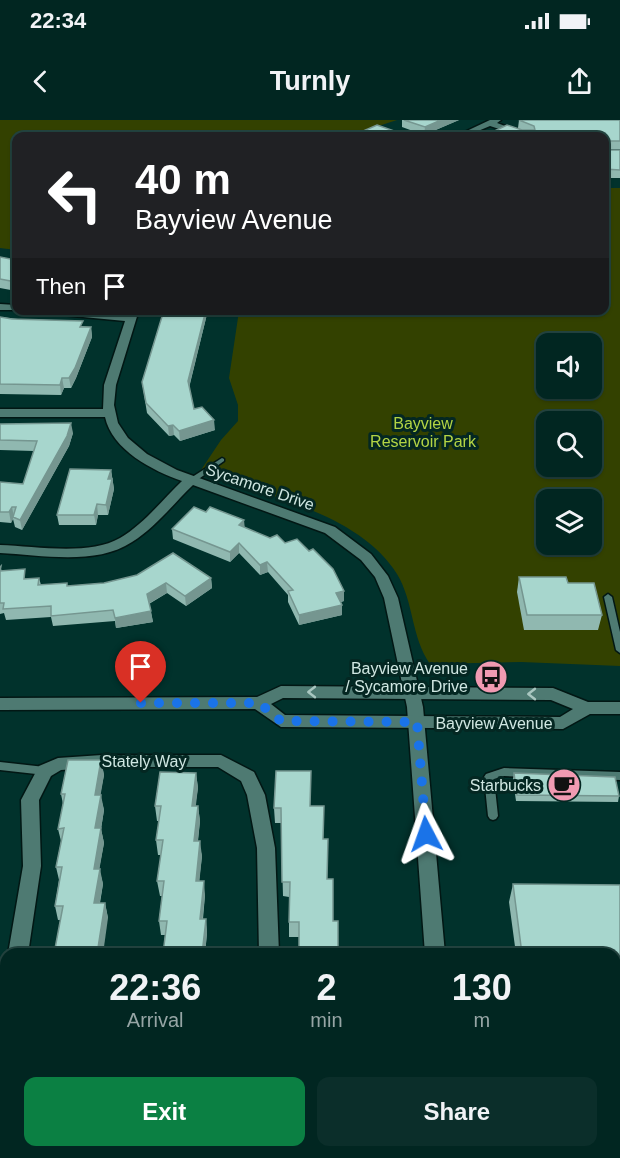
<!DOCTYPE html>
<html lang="en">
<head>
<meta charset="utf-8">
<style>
  :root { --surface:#012621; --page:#0b2e2a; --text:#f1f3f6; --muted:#96a5a5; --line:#23433f; --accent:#0b8043 }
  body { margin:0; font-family:Helvetica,sans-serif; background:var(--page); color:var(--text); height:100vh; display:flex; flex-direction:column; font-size:22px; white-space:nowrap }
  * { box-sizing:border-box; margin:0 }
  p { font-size:20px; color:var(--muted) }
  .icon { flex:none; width:33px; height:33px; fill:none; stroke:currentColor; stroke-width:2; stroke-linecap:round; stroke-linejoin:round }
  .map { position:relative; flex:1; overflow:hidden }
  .details { position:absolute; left:0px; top:828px; width:621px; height:210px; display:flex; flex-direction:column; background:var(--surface); border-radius:18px 18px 0 0; box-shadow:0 2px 4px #0004,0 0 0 2px var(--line) }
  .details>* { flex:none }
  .banner { position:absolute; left:12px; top:12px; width:597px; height:183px; border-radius:12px; box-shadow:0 2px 4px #0004,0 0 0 2px var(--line); background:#202124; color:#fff; overflow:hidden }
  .buttons { position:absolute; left:536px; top:213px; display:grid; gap:12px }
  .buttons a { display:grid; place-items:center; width:66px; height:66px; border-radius:12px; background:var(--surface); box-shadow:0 2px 4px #0004,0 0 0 2px var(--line); font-size:30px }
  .pin { position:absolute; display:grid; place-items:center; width:51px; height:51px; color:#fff; margin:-62px -26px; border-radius:50% 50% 50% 0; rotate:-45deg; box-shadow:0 0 6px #0007 }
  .pin .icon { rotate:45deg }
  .me { position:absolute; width:66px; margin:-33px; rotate:356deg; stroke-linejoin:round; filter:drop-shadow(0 0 4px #0008) }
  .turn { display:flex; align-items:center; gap:21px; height:126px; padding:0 24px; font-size:27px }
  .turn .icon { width:78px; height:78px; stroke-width:2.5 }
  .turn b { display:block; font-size:42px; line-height:51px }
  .then { display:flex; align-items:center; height:57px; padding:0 24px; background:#0003; gap:12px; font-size:22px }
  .eta { display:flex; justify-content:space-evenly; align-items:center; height:102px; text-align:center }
  .eta b { font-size:36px; font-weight:600; line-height:42px }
  .cta { display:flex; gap:12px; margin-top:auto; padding:12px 24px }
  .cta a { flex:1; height:69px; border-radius:12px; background:var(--accent); color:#fff; font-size:24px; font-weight:600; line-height:69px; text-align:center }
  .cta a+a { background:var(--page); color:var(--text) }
  .status { display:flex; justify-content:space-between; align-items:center; height:42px; padding:0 30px; background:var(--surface); direction:ltr }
  .status svg { height:16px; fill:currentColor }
  header { display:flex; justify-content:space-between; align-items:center; height:78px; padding:0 24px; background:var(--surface); font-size:27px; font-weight:600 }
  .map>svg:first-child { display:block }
</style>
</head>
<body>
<div class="status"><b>22:34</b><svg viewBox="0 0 49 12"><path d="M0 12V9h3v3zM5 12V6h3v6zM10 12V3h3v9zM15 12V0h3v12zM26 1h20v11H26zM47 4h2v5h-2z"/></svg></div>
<header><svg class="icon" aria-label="back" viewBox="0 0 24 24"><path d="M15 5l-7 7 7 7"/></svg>Turnly<svg class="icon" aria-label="share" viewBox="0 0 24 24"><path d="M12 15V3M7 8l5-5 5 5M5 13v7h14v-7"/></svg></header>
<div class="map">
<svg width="620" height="1038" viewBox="0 0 620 1038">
  <rect width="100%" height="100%" fill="#01322c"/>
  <g fill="#334100" fill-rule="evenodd">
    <path d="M0,0H397L348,16H16V130L0,128Z"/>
    <path d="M605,68H620V546L521,542L430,544C411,517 414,482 397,454C359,393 263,374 199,353L221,320L238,301V285L229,258L239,191L604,190ZM546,224H591V268H546ZM546,302H591V346H546ZM546,380H591V424H546Z"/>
  </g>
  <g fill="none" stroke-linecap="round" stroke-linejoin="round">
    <defs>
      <g id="lane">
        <path d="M222,338L224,339V341L193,363H190L186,361Z"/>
        <path d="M608,474L612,477L620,512V533L616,530L604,477Z"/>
        <path d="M0,642L45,647L48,648L50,651L48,654L45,655L0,650Z"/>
        <path d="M504,648L620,652V660L504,656L494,659L498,696L496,699L493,700L490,699L488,696L484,657L486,654Z"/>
      </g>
      <g id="street">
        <path d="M490,0H501L497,3L532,16H521L490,6L466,16H456Z"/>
        <path d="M0,184L16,185V190H19H0Z"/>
        <path d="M36,190H83L127,194L128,190H139L116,265L114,285L118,303L128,318L147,334L177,350L335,407L371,434L388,456L398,478L423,587L445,834H425L407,587L384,478L375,457L361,440L325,413L193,365C173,384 156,407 132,422C96,446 41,435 0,433V425C35,426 89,436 120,418C144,404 162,380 182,361C153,351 112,330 105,297H0V289H103L104,265L125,201L41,193Z"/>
        <path d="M102,635H221L254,652L265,675L275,728L279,834H259L257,728L247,675L241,661L218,647H102L61,650L51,656L39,680L41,746L28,834H8L23,746L21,680L39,646L58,638Z"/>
        <path d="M441,1032H463L464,1038H442Z"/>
      </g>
      <path id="secondary" d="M281,566L553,568L588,582H620V594H590L563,609L281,607L255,589L0,590V578L257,577ZM283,578L551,580L573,589L560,597L285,595L271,584Z"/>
    </defs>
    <use href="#lane" stroke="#021714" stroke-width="3"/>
    <use href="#street" stroke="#021714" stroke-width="3"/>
    <use href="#secondary" stroke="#021714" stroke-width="3"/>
    <use href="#lane" fill="#4e7a72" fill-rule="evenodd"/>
    <use href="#street" fill="#4e7a72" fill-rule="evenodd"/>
    <use href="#secondary" fill="#4e7a72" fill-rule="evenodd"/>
  </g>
  <g fill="#90b8b0">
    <path d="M402,0H459L424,15L402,7Z"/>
    <path d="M519,0H620V29H604V16H484L518,8Z"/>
    <rect x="604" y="30" width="16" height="28"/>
    <path d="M0,137L16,140V171L0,168Z"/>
    <path d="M208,190L189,268L194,289L215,310L180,321L174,315L169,316L147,293L142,262Z"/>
    <path d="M0,197L91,207L92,217L76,258L71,268H64L61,275L0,274Z"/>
    <path d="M0,304L73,313L69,326L22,410L15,407L13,399L11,403L0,402V362L23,364L34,331L0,330Z"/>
    <path d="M111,350L114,369L108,395H98L96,405H59L57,395Z"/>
    <path d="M206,392L245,408L344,481L341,482L342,485V495L299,505L288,482V475L268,452L260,455L239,433L230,442L173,419L172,409Z"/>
    <path d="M0,447L2,451L27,459L39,458L41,465L67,463V466L211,458L212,468L186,486L167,473L149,484L153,502L116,508L115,501L53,506L51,497L6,500L4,493L0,494Z"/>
    <path d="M519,457L568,463L602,495L598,510H524L517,472Z"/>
    <path d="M101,640L104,655L100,675L104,690L101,709L104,723L99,749L103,764L100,783H105L108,798L58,800L55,786L59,760L56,747L61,721L58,709L63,684L61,674Z"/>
    <path d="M311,651L299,817H289V777L283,776L281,703H275L274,688Z"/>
    <path d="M196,653L198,668L195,686H198L200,701L198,721L202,736L199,761L205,775L203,799H206L207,813L205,834H163L165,815H161L159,801L162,776H160L157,761L161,735H158L156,720L159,701H157L155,686Z"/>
    <path d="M514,653L619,676L618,682L516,681L513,659Z"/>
    <path d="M513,764L620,765V857H615V834H516L509,782Z"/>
    <path d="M6,913V966L0,965V915Z"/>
    <path d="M533,1032H604L605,1038H535Z"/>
  </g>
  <g fill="#759690">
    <path d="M441,0H459L424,15L425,7Z"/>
    <path d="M206,190H208L188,271V261Z"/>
    <path d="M91,207L92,217L76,258L71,268L69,258Z"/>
    <path d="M62,258L64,268L61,275L60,265Z"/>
    <path d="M214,300L215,310L180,321L179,311Z"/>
    <path d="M71,303L73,313L69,326L22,410L20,400Z"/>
    <path d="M173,305L174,315L169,316L168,306Z"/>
    <path d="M111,350L114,369L108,395L106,385L108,359Z"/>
    <path d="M97,384L98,395L96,405L94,395Z"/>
    <path d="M12,387L14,397H13V399L11,403L9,392Z"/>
    <path d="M244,400L245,410L239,405Z"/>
    <path d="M239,423V433L230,442V432Z"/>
    <path d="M267,442L268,452L260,455V445Z"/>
    <path d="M211,458L212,468L186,486L185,476Z"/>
    <path d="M166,463L167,473L148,484L147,474Z"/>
    <path d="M344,471V481L336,483V473Z"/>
    <path d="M342,485V495L299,505V495Z"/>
    <path d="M151,491L153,502L116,508L115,498Z"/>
    <path d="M101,640L104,655L98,690L95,675Z"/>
    <path d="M196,653L198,668L194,701L192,686Z"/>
    <path d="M101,675L104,690L101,709L104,723L97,763L94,749L95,708Z"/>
    <path d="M198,686L200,701L196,736L194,721Z"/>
    <path d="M200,721L202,736L198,775L196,761Z"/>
    <path d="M100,749L103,764L97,797L94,783Z"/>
    <path d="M204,761L205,775L201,813L200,799Z"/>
    <path d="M105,783L108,798L103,834H97Z"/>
    <path d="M206,799L207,813L205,834H202Z"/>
  </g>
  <g fill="#a7d6cd" stroke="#759690" stroke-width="1.5">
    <path d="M404,0H441L425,7Z"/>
    <path d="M519,0H620V21H604V16H484L507,5L522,10H535L534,6Z"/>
    <path d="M377,5L400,13L392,16H360L354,15Z"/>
    <path d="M604,30H620V50L604,49Z"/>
    <path d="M0,137L16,140V162L0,159Z"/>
    <path d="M164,190H206L188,261L194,289L202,287L214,300L179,311L173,305L168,306L146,283L142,262Z"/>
    <path d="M0,197L12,199L83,201L80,207H91L75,248L69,258H62L60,265L0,264Z"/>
    <path d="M71,303L67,316L20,400L13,397L16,387H12L9,392H0V362L23,364L37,321L0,320V304Z"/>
    <path d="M70,349L111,350L108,359H112L106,385L97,384L94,395H57Z"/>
    <path d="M194,387L206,392L210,387L244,400L239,405L270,418L277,415L285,423L297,419L309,431L313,429L333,449L344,471L336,473L342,485L299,495L288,471L293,470L267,442L260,445L239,423L230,432L172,409Z"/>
    <path d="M173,433L211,458L185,476L166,463L147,474L151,491L115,498L113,490L51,496V486L3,489L4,483H0V447L1,446L0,451L25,449L24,459L39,458L38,465L67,463V466L104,463L137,455Z"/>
    <path d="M519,457H566L568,463H594L602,495H527Z"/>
    <path d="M68,640H101L95,675H101L95,708H101L94,749H100L94,783H105L97,834H54L63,786H55L62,747H56L64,708L58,709L65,674H61Z"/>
    <path d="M276,651H311L310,686H324L323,719H328L327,759H333V801H338V834H299V802H289L290,762H282L281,688H274Z"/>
    <path d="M160,652L196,653L192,686H198L194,721H200L196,761H204L200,799H206L202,834H163L167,801H159L164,761H157L163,720H156L161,686H155Z"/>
    <path d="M514,653L615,657L619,676L517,675Z"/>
    <path d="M513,764L620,765V839H615V834H522Z"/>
    <rect x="0" y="913" width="6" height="36"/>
    <path d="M216,1032H250V1036L283,1032H391L392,1038H217Z"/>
    <path d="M538,1032H604L605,1038H539Z"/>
    <path d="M46,1033L49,1038H39Z"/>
  </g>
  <defs><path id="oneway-chevron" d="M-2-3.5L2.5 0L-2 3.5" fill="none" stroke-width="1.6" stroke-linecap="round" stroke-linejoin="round" transform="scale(1.5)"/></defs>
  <g stroke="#a9c6c0">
    <use href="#oneway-chevron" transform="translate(312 572) rotate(-180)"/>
    <use href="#oneway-chevron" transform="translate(532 574) rotate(-180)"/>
  </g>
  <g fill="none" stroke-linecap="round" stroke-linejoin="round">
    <path stroke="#1a73e8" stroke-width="10" stroke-dasharray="0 18" d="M141,583H259L281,601L417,602L426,714"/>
  </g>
  <defs>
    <symbol id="bus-disc" viewBox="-11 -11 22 22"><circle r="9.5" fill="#f19ab2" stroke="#042722"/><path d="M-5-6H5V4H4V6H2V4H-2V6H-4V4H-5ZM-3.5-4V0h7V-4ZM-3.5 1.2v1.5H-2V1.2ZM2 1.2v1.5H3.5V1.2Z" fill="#111"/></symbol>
    <symbol id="cafe-disc" viewBox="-11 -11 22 22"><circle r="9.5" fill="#f19ab2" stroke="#042722"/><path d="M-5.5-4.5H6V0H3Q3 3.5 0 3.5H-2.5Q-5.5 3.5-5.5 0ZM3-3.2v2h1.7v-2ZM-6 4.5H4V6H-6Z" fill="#111"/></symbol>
  </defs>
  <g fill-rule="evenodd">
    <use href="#bus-disc" x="472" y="538" width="38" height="38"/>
    <use href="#cafe-disc" x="545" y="646" width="38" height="38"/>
  </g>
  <g text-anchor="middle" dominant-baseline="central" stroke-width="6" stroke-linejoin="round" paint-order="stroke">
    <g font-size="16" fill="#b3d444" stroke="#042722">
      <text x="423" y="303">Bayview<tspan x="423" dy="18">Reservoir Park</tspan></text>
    </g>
    <g font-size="16" fill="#d0e7e2" stroke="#042722">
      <text transform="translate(260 367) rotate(19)">Sycamore Drive</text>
      <text x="494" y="603">Bayview Avenue</text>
      <text x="144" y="641">Stately Way</text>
    </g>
    <g font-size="16" fill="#d0e7e2" stroke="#042722" text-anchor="end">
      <text x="468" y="548">Bayview Avenue<tspan x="468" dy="18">/ Sycamore Drive</tspan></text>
      <text x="541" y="665">Starbucks</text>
    </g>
  </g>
</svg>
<div class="buttons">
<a><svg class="icon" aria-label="sound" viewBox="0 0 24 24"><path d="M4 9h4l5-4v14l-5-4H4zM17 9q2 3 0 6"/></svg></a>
<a><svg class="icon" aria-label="search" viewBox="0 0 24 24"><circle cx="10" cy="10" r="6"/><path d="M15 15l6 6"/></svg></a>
<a><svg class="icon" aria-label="layers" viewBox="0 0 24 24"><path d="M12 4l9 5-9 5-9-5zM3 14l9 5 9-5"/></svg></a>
</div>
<div class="pin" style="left:141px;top:583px;background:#d93025"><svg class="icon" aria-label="arrive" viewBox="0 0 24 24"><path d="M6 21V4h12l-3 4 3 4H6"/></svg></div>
<svg class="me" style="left:426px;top:714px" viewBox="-20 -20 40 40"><path d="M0-17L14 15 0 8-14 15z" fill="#1a73e8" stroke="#fff" stroke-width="4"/></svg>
<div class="banner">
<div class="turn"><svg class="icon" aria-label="left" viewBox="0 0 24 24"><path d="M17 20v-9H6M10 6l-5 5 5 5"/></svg><div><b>40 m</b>Bayview Avenue</div></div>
<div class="then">Then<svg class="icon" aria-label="arrive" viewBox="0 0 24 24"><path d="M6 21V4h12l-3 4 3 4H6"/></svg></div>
</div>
<section class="details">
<div class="eta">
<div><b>22:36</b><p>Arrival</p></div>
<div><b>2</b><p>min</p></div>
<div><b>130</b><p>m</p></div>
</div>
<div class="cta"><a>Exit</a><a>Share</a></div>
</section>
</div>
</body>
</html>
